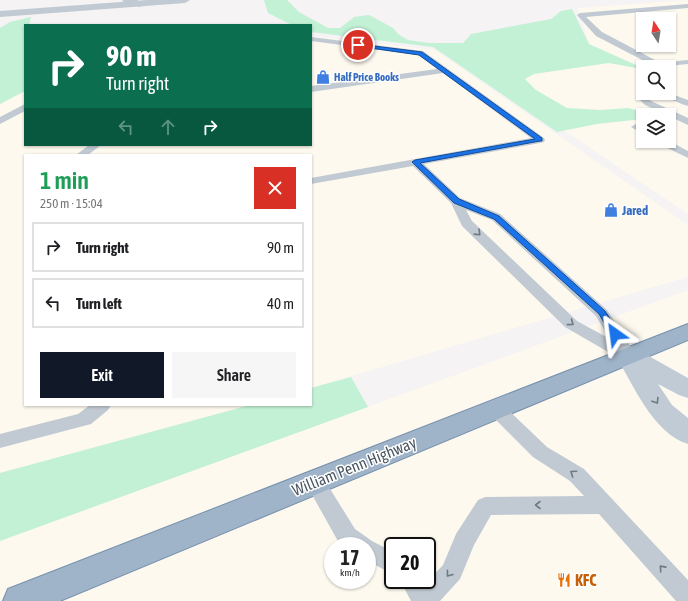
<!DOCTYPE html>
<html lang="en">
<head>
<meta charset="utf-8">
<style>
  :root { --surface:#fff; --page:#f6f6f6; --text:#202124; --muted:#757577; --line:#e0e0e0; --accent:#111827 }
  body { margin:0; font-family:"Asap Condensed",sans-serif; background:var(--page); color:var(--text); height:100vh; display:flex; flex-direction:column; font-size:15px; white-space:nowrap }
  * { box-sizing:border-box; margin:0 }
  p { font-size:13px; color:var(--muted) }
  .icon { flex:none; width:22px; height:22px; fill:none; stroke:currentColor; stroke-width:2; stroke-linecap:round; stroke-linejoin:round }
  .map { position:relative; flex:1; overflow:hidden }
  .panel { position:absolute; left:24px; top:154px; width:288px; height:252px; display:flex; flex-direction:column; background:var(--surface); border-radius:0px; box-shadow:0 1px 3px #0004 }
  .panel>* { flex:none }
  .banner { position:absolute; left:24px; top:24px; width:288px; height:122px; border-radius:0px; box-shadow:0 1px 3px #0004; background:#0b6e4f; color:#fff; overflow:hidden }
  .needle { width:26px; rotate:348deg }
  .fabs { position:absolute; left:636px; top:12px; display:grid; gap:8px }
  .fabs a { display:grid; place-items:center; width:40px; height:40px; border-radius:0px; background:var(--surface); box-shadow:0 1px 3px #0004; font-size:20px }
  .speed { position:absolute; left:324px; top:537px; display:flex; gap:8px; font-size:20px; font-weight:700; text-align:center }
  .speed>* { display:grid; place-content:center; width:52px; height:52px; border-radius:50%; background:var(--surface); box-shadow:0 1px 3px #0004; line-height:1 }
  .speed small { font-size:10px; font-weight:400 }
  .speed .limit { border:2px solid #111; border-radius:6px; background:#fff; color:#111 }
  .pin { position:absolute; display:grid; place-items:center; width:34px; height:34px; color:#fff; margin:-17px; border:2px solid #fff; border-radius:50%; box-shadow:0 1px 4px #0007 }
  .me { position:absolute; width:44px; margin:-22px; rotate:329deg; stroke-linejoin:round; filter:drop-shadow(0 0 3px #0008) }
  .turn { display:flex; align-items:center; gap:14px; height:84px; padding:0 16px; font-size:18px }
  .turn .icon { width:52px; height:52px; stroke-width:2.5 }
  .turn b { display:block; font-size:28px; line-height:34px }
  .lanes { display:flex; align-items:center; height:38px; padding:0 16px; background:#0003; justify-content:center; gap:20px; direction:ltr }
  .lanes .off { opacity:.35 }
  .round { display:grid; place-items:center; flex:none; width:42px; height:42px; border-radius:0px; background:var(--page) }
  .summary { display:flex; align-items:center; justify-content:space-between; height:68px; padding:0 16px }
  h1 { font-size:24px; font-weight:600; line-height:30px; color:#1e9e55 }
  .button { display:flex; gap:8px; margin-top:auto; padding:8px 16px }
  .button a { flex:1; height:46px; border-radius:0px; background:var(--accent); color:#fff; font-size:16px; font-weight:600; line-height:46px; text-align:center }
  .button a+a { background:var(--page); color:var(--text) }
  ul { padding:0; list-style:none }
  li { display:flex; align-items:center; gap:12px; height:50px; margin:0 8px 6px; padding:0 8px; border:2px solid var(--line); border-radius:0px }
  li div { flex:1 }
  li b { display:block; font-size:15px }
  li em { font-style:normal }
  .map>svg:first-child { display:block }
</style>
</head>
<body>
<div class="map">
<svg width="688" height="601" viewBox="0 0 688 601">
  <rect width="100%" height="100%" fill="#f5f3f3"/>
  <g fill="#fdf9ef" fill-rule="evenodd">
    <path d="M688,0V214L445,50L589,44L578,8ZM643,19H669V45H643ZM643,67H669V93H643ZM643,115H669V141H643Z"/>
    <path d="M311,36L435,50L688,225V277L311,388V155H25V405H250L0,473V104L25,91V145H311Z"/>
    <path d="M688,290V601H0V541ZM333,546H367V580H333ZM393,546H427V580H393Z"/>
  </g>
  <g fill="#c3f1d5">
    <path d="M264,0H287L299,12L328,28H340L354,17L369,15L393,28L398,34L408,40L429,43H463L471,34L551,19L561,11L572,9L589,44L636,65V68L609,63L534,74L525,79L536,90L567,108L600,110L628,108L652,114L643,115V119L597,124L557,132L433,47L311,32V25H292L268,13Z"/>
    <path d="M31,17L29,25H25V91L0,104V28L10,22Z"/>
    <path d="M351,377L368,407L0,541V473L250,405H311V388Z"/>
  </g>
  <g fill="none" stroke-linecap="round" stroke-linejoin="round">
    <defs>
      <path id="trunk" d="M688,324V340L60,601H3L8,589Z"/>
    </defs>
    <use href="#trunk" stroke="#7690ad" stroke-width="2"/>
    <g fill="#c1cad2" fill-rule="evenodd">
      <path d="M688,4V8L586,17L602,32L655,60L668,62L688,60V64L668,66L650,64L596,36L577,15L580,13Z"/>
      <path d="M311,37L423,51L544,138L545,140L544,142L540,143L424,164L460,198L500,214L607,310L636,355L634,360L628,362L622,360L565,327L462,226L451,203L413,166L311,184V178L531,138L443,73L311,92V86L437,69L418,55L311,41ZM466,210L492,220L596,316L610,339L577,321L472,221Z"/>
      <path d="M644,93H669L688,100V106C674,102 663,93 648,98L651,101L688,118V125L645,105L637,97Z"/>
      <path d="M25,104V111L0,124V117Z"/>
      <path d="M636,124L643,127V134L631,127Z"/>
      <path d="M656,141H669L688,151V158L657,143Z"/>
      <path d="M89,145H101L88,155H76Z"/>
      <path d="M496,402L502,404L547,447L584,469L688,580V601H676L599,514L491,515L474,545L460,579L440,601H411L400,580H424L426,583L443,565L456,534L478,500L485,497L584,496L570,481L533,457L490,414L487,409L490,404Z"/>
      <path d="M90,405H111L108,410L91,424L0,448V434L78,414Z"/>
      <path d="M315,474L322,476L355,529L372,541L393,552V574L367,561V546H344L339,543L305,482L308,476Z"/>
    </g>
    <path fill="#c1cad2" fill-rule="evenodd" d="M122,0H137L145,4L140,7L124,2Z"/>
    <path fill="#c1cad2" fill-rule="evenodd" d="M147,0H190L185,3L0,17V11Z"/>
    <path fill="#c1cbd6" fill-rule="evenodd" d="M628,348L638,350L688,378V398L679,395L658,384L672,405L688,418V444C654,434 633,385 616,356L619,350Z"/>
    <use href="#trunk" fill="#9fb4c9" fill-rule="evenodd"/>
  </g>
  <defs><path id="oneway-chevron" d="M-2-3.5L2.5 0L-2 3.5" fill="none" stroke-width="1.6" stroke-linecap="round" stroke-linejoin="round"/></defs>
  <g stroke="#6e7983">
    <use href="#oneway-chevron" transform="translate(478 233) rotate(44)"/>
    <use href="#oneway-chevron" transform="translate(571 323) rotate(37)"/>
    <use href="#oneway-chevron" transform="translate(573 473) rotate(-145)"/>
    <use href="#oneway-chevron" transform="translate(538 505) rotate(180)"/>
    <use href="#oneway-chevron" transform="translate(662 568) rotate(-132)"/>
    <use href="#oneway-chevron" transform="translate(449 574) rotate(128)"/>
  </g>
  <use stroke="#6e7984" href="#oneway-chevron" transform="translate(656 401) rotate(58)"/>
  <path fill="#1a73e8" stroke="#114b97" d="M358,44L422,52L542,138V141H540L420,163L459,199L499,216L605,311L620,334L619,336H612L599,314L494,219L454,203L412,162L415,160L535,139L419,55L356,46Z"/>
  <defs>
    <symbol id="shop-bare" viewBox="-9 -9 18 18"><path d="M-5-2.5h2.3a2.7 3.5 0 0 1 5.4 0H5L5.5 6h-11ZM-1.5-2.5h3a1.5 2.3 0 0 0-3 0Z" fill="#3f7fe0" stroke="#fff" stroke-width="2.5" paint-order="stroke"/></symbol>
    <symbol id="restaurant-bare" viewBox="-9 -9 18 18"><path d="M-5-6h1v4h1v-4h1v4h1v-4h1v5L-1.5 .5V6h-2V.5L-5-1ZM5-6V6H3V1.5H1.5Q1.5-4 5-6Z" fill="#e8710a" stroke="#fff" stroke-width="2.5" paint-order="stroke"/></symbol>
  </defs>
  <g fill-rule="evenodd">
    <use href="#shop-bare" x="313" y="67" width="20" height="20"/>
    <use href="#shop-bare" x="601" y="200" width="20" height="20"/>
    <use href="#restaurant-bare" x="554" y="570" width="20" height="20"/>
  </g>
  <g text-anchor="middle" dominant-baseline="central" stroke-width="3" stroke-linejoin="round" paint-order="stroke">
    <g font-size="11" font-weight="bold" fill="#366cbe" stroke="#fff" text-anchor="start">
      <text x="334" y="77">Half Price Books</text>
    </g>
    <g font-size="13" font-weight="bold" fill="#366cbe" stroke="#fff" text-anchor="start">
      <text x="622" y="210">Jared</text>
    </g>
    <g font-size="16" fill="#4a5661" stroke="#fff">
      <text transform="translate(354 466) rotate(-22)">William Penn Highway</text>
    </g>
    <g font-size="16" font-weight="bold" fill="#c56008" stroke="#fff" text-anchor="start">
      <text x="575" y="580">KFC</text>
    </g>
  </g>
</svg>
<div class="fabs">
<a><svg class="needle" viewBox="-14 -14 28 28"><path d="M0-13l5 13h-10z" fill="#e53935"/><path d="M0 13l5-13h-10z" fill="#757577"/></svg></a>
<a><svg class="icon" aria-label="search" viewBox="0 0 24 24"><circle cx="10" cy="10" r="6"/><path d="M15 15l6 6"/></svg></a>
<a><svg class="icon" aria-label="layers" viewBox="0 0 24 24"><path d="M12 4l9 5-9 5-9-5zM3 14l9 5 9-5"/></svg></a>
</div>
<div class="speed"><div>17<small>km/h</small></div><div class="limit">20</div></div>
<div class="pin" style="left:358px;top:45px;background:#d93025"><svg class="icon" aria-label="arrive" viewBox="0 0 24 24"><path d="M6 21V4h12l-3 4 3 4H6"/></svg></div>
<svg class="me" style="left:615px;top:334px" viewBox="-20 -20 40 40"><path d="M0-17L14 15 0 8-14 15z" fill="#1a73e8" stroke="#fff" stroke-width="4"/></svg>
<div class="banner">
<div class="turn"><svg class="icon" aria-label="right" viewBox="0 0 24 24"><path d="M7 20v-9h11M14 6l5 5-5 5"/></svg><div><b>90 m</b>Turn right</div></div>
<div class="lanes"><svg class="icon off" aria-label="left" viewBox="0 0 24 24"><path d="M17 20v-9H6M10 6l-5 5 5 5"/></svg><svg class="icon off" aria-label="ahead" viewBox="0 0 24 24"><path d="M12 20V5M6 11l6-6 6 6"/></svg><svg class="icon" aria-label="right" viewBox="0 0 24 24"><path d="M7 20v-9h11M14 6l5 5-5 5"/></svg></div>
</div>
<section class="panel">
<div class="summary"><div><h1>1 min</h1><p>250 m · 15:04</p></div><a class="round" style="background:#d93025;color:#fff"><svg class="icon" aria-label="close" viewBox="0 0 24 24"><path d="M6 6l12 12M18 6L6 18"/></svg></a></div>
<ul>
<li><svg class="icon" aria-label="right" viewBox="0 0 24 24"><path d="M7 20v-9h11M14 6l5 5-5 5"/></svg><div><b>Turn right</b></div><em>90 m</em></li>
<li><svg class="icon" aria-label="left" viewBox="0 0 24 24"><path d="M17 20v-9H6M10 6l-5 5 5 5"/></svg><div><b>Turn left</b></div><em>40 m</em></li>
</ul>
<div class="button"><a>Exit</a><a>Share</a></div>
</section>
</div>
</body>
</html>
